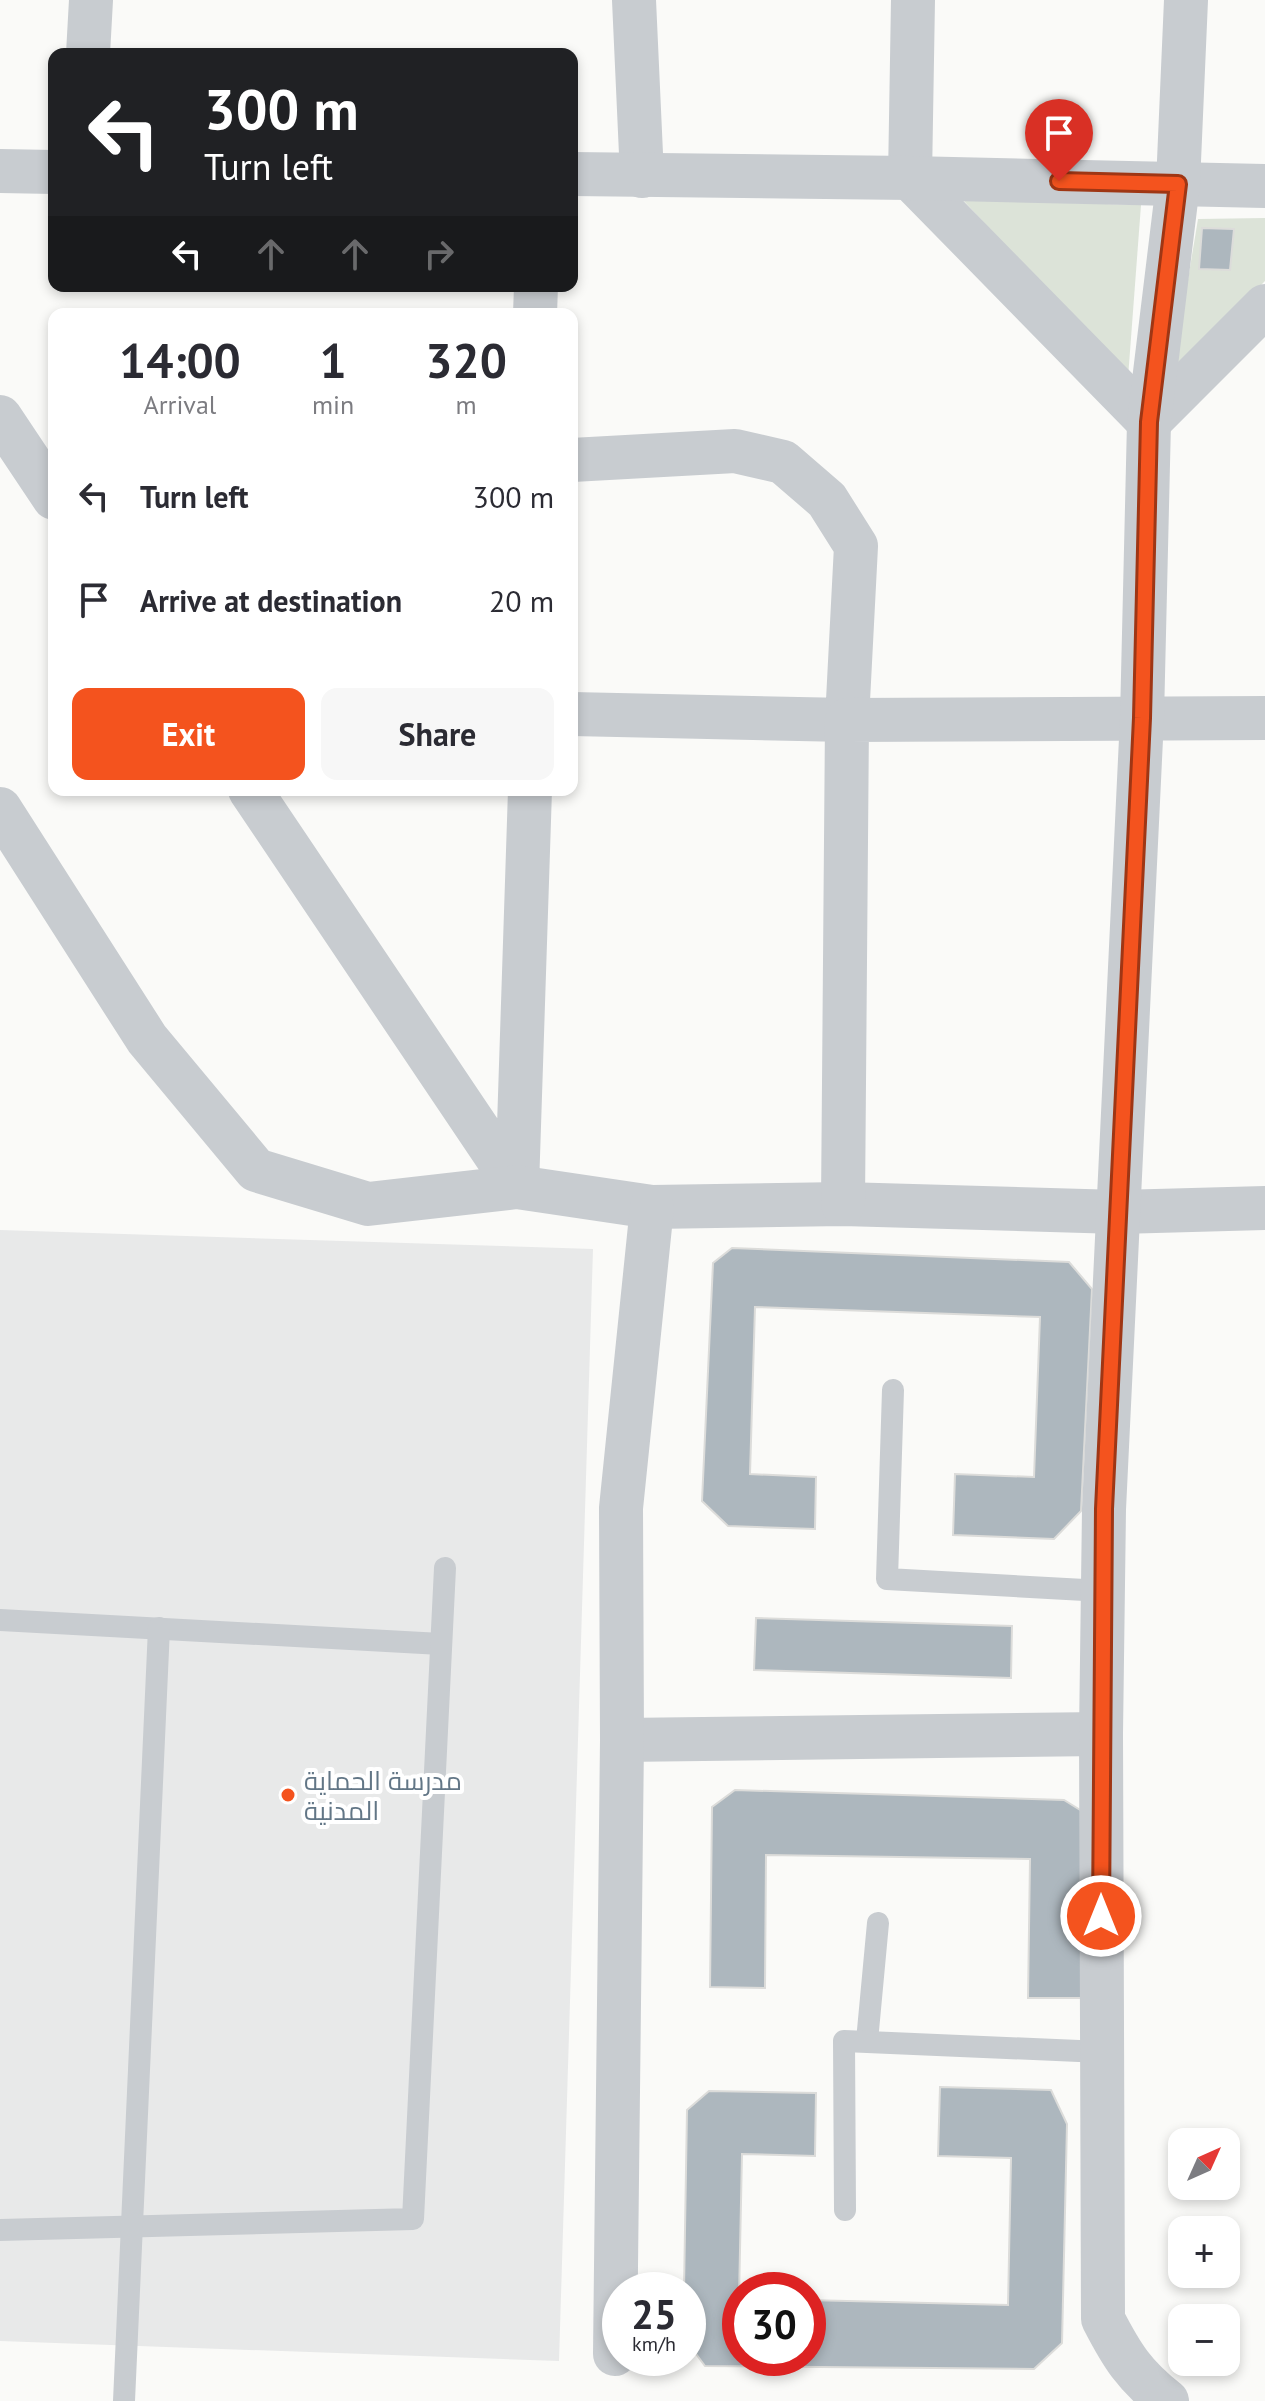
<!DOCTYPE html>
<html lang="en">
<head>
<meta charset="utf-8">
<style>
  :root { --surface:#fff; --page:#f7f7f7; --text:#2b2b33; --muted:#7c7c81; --accent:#f4531e }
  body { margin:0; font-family:"PT Sans",Cairo,sans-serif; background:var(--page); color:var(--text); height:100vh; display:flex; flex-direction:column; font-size:30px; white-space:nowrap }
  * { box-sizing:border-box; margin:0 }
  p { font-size:26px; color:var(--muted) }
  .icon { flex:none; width:44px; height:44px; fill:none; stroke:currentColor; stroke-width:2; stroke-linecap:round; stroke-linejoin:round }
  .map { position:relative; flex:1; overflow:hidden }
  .details { position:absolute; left:48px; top:308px; width:530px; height:488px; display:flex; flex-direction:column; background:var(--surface); border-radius:16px; box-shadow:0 4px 12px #0003 }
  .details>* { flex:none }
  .top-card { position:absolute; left:48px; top:48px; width:530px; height:244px; border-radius:16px; box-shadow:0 4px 12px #0003; background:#202124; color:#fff; overflow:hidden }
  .needle { width:52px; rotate:45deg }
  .fabs { position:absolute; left:1168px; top:2128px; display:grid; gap:16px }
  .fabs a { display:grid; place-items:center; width:72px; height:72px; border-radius:16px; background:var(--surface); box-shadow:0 4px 12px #0003; font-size:40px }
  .speed { position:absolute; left:602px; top:2272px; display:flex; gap:16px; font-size:40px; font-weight:700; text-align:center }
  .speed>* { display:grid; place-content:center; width:104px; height:104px; border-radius:50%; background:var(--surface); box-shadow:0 4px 12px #0003; line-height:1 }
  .speed small { font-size:20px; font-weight:400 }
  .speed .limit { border:12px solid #d22; background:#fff; color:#111 }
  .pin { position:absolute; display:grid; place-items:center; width:68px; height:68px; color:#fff; margin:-82px -34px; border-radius:50% 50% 50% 0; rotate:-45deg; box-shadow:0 0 8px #0007 }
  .pin .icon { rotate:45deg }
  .me { position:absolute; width:88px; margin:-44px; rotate:0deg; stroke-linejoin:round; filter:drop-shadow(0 0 6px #0008) }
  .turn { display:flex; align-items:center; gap:28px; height:168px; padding:0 24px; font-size:36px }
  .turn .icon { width:104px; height:104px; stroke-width:2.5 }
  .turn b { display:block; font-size:56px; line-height:68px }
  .lanes { display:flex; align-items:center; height:76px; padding:0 24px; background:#0003; justify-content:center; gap:40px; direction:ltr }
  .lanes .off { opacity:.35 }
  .eta { display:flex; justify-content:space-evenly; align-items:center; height:136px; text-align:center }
  .eta b { font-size:48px; font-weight:700; line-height:56px }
  .button { display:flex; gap:16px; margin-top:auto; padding:16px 24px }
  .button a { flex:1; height:92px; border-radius:16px; background:var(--accent); color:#fff; font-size:32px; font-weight:700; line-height:92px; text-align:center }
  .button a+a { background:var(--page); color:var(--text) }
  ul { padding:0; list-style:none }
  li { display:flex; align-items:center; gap:24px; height:104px; padding:0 24px }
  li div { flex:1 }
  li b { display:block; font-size:30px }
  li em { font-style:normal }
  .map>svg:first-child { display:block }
</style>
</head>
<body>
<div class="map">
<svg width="1265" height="2401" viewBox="0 0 1265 2401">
  <rect width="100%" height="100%" fill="#fafaf8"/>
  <path fill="#e8e9e9" d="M0,1230L593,1249L559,2361L0,2341Z"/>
  <g fill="#dce3d8">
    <path d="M963,200L1141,205L1128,378Z"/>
    <path d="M1265,218V281L1172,376L1198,219Z"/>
  </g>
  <g fill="#adb7be" stroke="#dcdcda" stroke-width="2">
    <path d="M1202,228L1234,229L1230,270L1199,269Z"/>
    <path d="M732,1248L1069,1262L1092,1289L1081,1511L1054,1539L953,1535L955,1474L1034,1477L1040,1317L755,1307L750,1474L816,1477L815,1529L728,1526L702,1501L713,1263Z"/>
    <path d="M756,1618L1012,1626L1011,1678L754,1670Z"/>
    <path d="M735,1790L1064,1800L1085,1813L1083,1998H1028L1030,1859L766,1855L765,1988L710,1987L712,1807Z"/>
    <path d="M940,2087L1051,2090L1067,2124L1062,2343L1034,2369L705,2366L688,2343V2290H684L687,2110L709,2091L816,2093L815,2156L742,2154L739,2298L740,2358H808V2300L1008,2305L1011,2158L938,2156Z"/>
  </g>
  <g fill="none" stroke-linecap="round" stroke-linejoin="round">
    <g stroke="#c8ccd0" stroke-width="22">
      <path d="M893,1390L887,1579L1103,1591"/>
      <path d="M0,1620L441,1644"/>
      <path d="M867,2041L878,1923"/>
      <path d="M845,2210L844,2041L1102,2052"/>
      <path d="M0,2230L413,2219L445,1568"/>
      <path d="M124,2401L159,1628"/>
    </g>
    <g stroke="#c8ccd0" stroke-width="44">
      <path d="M634,0L642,176"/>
      <path d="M913,0L910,178L1149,422L1265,306"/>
      <path d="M88,54L91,0"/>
      <path d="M0,171L54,172"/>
      <path d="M572,174L910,178L1265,186"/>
      <path d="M535,314L536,286"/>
      <path d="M0,417L54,498"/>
      <path d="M572,460L735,451L783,462L827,500L856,546L847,720L572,714"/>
      <path d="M250,790L517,1187L530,790"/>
      <path d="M0,809L147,1039L256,1170L368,1204L517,1187L652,1207L843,1204L1119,1212L1265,1208"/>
      <path d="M843,1204L847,720L1265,718"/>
      <path d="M622,1740L1101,1734"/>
      <path d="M615,2354L622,1740L621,1508L652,1207"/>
      <path d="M1167,2401C1134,2375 1122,2356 1103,2319L1101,1734L1104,1509L1142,718L1149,422L1178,184L1186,0"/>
    </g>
  </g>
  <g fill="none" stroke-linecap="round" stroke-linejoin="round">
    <defs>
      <path id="route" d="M1059,181L1178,184L1149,422L1142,718L1104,1509L1101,1916"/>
    </defs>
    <use href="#route" stroke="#9f3614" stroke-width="20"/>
    <use href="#route" stroke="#f4531e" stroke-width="14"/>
  </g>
  <circle fill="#f4531e" stroke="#fff" stroke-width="3" cx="288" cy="1795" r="8"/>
  <g text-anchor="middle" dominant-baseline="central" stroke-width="8" stroke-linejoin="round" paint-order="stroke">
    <g font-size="26" fill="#627686" stroke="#fff" text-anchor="start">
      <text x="304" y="1780">مدرسة الحماية<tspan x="304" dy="30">المدنية</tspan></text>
    </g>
  </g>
</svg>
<div class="fabs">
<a><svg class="needle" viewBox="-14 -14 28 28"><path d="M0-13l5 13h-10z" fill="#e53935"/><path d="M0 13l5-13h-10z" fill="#7c7c81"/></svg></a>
<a>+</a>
<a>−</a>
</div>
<div class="speed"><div>25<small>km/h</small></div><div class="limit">30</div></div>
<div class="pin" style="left:1059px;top:181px;background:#d93025"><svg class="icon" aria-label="arrive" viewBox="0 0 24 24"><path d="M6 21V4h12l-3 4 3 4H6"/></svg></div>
<svg class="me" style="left:1101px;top:1916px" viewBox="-20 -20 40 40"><circle r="17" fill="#f4531e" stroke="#fff" stroke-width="3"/><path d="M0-11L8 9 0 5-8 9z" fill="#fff"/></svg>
<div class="top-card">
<div class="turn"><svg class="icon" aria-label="left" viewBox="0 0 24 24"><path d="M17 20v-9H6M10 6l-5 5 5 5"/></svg><div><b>300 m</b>Turn left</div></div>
<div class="lanes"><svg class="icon" aria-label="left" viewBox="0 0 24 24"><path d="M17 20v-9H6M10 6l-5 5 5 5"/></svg><svg class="icon off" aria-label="ahead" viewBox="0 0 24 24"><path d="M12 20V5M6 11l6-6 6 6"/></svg><svg class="icon off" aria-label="ahead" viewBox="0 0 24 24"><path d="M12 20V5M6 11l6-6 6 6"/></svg><svg class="icon off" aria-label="right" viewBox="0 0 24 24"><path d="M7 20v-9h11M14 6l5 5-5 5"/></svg></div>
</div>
<section class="details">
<div class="eta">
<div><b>14:00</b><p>Arrival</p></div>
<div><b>1</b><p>min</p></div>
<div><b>320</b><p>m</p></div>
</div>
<ul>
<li><svg class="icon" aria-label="left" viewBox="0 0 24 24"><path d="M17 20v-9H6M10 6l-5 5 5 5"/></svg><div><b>Turn left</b></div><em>300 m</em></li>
<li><svg class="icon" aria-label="arrive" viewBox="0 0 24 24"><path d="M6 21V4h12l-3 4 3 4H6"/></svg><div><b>Arrive at destination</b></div><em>20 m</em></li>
</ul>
<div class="button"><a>Exit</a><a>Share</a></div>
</section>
</div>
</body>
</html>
